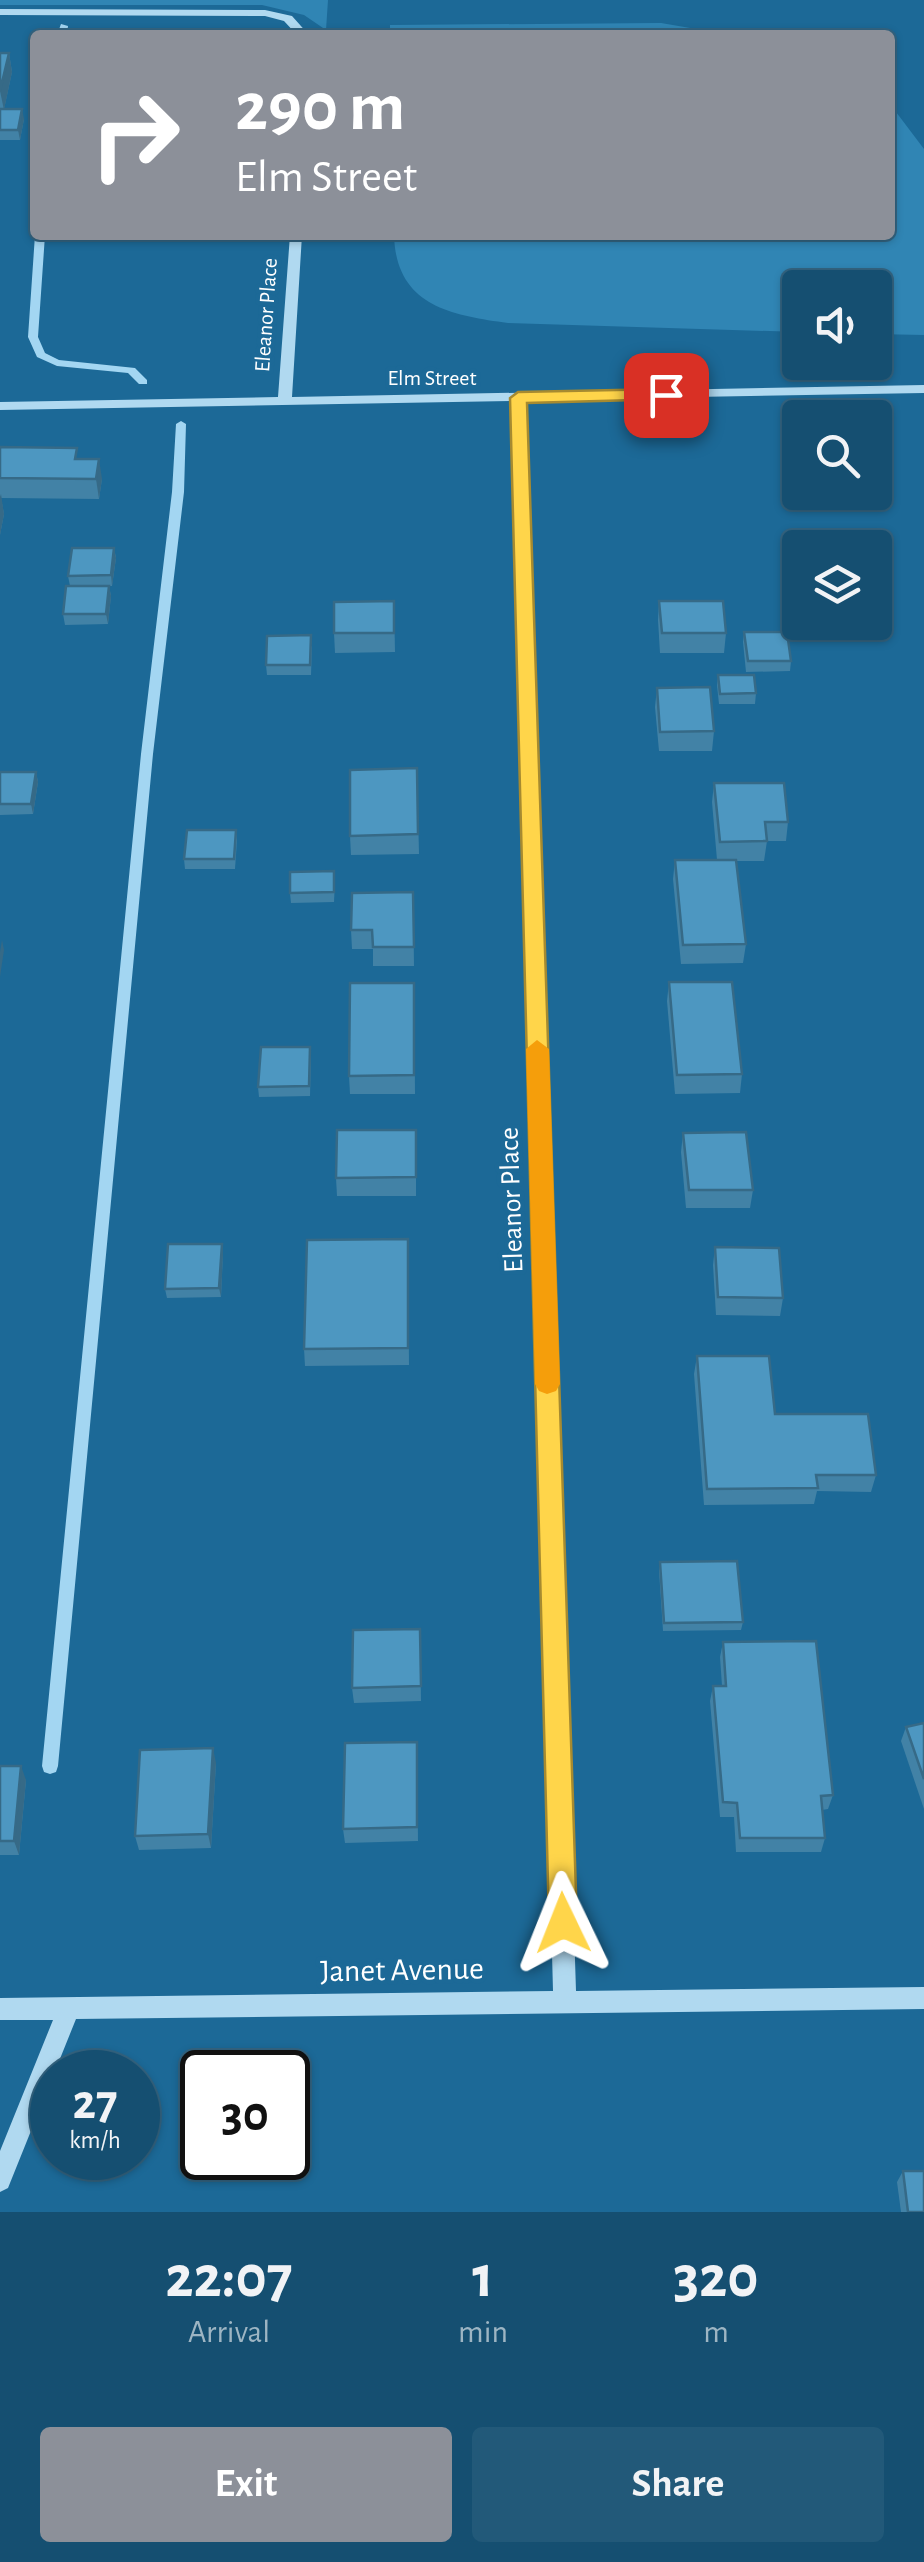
<!DOCTYPE html>
<html lang="en">
<head>
<meta charset="utf-8">
<style>
  :root { --surface:#154f71; --page:#225979; --text:#f1f3f6; --muted:#9db5c3; --line:#346684; --accent:#8c9099 }
  body { margin:0; font-family:"Alegreya Sans",sans-serif; background:var(--page); color:var(--text); height:100vh; display:flex; flex-direction:column; font-size:38px; white-space:nowrap }
  * { box-sizing:border-box; margin:0 }
  p { font-size:32px; color:var(--muted) }
  .icon { flex:none; width:55px; height:55px; fill:none; stroke:currentColor; stroke-width:2; stroke-linecap:round; stroke-linejoin:round }
  .map { position:relative; height:2212px; overflow:hidden }
  .sheet { display:flex; flex-direction:column; background:var(--surface); flex:1 }
  .sheet>* { flex:none }
  .top-card { position:absolute; left:30px; top:30px; width:865px; height:210px; border-radius:10px; box-shadow:0 2px 8px #0004,0 0 0 2px var(--line); background:#8c9099; color:#fff; overflow:hidden }
  .controls { position:absolute; left:782px; top:270px; display:grid; gap:20px }
  .controls a { display:grid; place-items:center; width:110px; height:110px; border-radius:10px; background:var(--surface); box-shadow:0 2px 8px #0004,0 0 0 2px var(--line); font-size:50px }
  .speed { position:absolute; left:30px; top:2050px; display:flex; gap:20px; font-size:50px; font-weight:700; text-align:center }
  .speed>* { display:grid; place-content:center; width:130px; height:130px; border-radius:50%; background:var(--surface); box-shadow:0 2px 8px #0004,0 0 0 2px var(--line); line-height:1 }
  .speed small { font-size:25px; font-weight:400 }
  .speed .limit { border:5px solid #111; border-radius:15px; background:#fff; color:#111 }
  .pin { position:absolute; display:grid; place-items:center; width:85px; height:85px; color:#fff; margin:-42px; border-radius:20px; box-shadow:0 5px 15px #0006 }
  .me { position:absolute; width:110px; margin:-55px; rotate:358deg; stroke-linejoin:round; filter:drop-shadow(0 0 8px #0008) }
  .turn { display:flex; align-items:center; gap:35px; height:210px; padding:0 40px; font-size:45px }
  .turn .icon { width:130px; height:130px; stroke-width:2.5 }
  .turn b { display:block; font-size:70px; line-height:85px }
  .eta { display:flex; justify-content:space-evenly; align-items:center; height:170px; text-align:center }
  .eta b { font-size:60px; font-weight:700; line-height:70px }
  .action { display:flex; gap:20px; margin-top:auto; padding:20px 40px }
  .action a { flex:1; height:115px; border-radius:10px; background:var(--accent); color:#fff; font-size:40px; font-weight:700; line-height:115px; text-align:center }
  .action a+a { background:var(--page); color:var(--text) }
  .map>svg:first-child { display:block }
</style>
</head>
<body>
<div class="map">
<svg width="924" height="2212" viewBox="0 0 924 2212">
  <rect width="100%" height="100%" fill="#1c6997"/>
  <g fill="#3085b4">
    <path d="M0,0H328L326,30L304,15L262,5H0Z"/>
    <path d="M661,23L731,35H390V25Z"/>
    <path d="M890,104L924,149V335L875,334V288H800V332L508,323C449,315 396,305 394,235H890Z"/>
  </g>
  <g fill="none" stroke-linecap="round" stroke-linejoin="round">
    <g fill="#a3d6f2" fill-rule="evenodd">
      <path d="M61,24L68,26L67,35H57Z"/>
      <path d="M35,235H45L38,337L45,353L59,360L135,368L147,380V384H139L128,373L57,366L37,357L28,337Z"/>
      <path d="M181,421L186,424L184,492L153,754L58,1766L56,1772L50,1774L44,1772L42,1766L141,754L172,492L176,424Z"/>
    </g>
    <g fill="#b0d9f0" fill-rule="evenodd">
      <path d="M0,9L265,10L292,16L309,35H297L284,21L265,16L0,15Z"/>
      <path d="M290,235H302L292,397L924,385V393L525,400L576,1991L924,1987V2009L76,2019L8,2188L0,2192V2151L53,2020H0V1998L553,1991L511,401L0,410V402L278,397Z"/>
    </g>
  </g>
  <g fill="#4282a6">
    <path d="M0,53H9L12,72L4,109L24,119L20,140H0Z"/>
    <path d="M0,447L79,459L102,479L99,499L1,498L4,514L0,535Z"/>
    <path d="M114,548L116,558L112,586H109L111,596L108,624L65,625L63,614L70,586L68,576Z"/>
    <path d="M394,601L395,652L335,653L334,633Z"/>
    <path d="M659,601L726,633L724,653H660L658,620Z"/>
    <path d="M744,632L791,661L790,671L746,672L743,642Z"/>
    <path d="M312,646L311,675H267L266,665Z"/>
    <path d="M718,675L756,693L755,704H719L717,685Z"/>
    <path d="M657,688L714,731L712,751H659L655,707Z"/>
    <path d="M417,768L419,854L351,855L350,836Z"/>
    <path d="M0,772H36L38,782L33,814L0,815Z"/>
    <path d="M714,783L788,822L786,841H767L764,861H736L746,944L743,963L681,964L673,879L675,860H717L712,802Z"/>
    <path d="M236,830L237,840L235,869H185L184,859Z"/>
    <path d="M335,881L334,902L291,903L290,893Z"/>
    <path d="M413,892L414,966H373V949H352L351,930Z"/>
    <path d="M669,982L742,1074L740,1093L675,1094L667,1001Z"/>
    <path d="M414,983L415,1094H350L349,1076Z"/>
    <path d="M311,1057L310,1096L259,1097L258,1087Z"/>
    <path d="M416,1130V1196H337L336,1178Z"/>
    <path d="M683,1133L753,1190L750,1208H686L681,1152Z"/>
    <path d="M408,1239L409,1365L305,1366L304,1349Z"/>
    <path d="M222,1244L223,1253L221,1297L167,1298L165,1289Z"/>
    <path d="M715,1247L783,1298L780,1316L716,1315L713,1265Z"/>
    <path d="M697,1356L775,1414L876,1475L871,1492L817,1491L814,1504L704,1505L694,1374Z"/>
    <path d="M660,1562L743,1622L741,1630L663,1631L659,1571Z"/>
    <path d="M420,1629L421,1701L354,1703L352,1688Z"/>
    <path d="M723,1642L833,1795L828,1809L822,1810L825,1838L821,1852H736L734,1817H720L710,1701L713,1686H722L720,1657Z"/>
    <path d="M924,1723V1809L901,1741L906,1727Z"/>
    <path d="M417,1742L418,1841L345,1843L343,1829Z"/>
    <path d="M216,1763L211,1848L139,1850L135,1836Z"/>
    <path d="M0,1766L26,1780L19,1855H0Z"/>
    <path d="M903,2171L924,2212H901L897,2182Z"/>
  </g>
  <g fill="#366a87">
    <path d="M9,53L12,72L4,110L0,91Z"/>
    <path d="M22,109L24,119L20,140L18,130Z"/>
    <path d="M99,459L102,479L99,499L96,479Z"/>
    <path d="M1,494L4,514L0,535V497Z"/>
    <path d="M114,548L116,558L112,586L111,575Z"/>
    <path d="M109,586L111,596L108,624L106,614Z"/>
    <path d="M36,772L38,782L33,814L31,804Z"/>
    <path d="M2,940L4,950L0,977V952Z"/>
    <path d="M222,1244L223,1253L221,1297L219,1288Z"/>
    <path d="M213,1748L216,1763L211,1848L208,1834Z"/>
    <path d="M21,1766L26,1780L19,1855L14,1841Z"/>
  </g>
  <g fill="#4d97c1" stroke="#366a87" stroke-width="2.5">
    <path d="M0,53H9L0,91Z"/>
    <path d="M0,109H22L18,130H0Z"/>
    <path d="M0,447L77,448L75,459H99L96,479L0,478Z"/>
    <path d="M72,548H114L111,575L68,576Z"/>
    <path d="M66,586H109L106,614H63Z"/>
    <path d="M394,601V633H334V602Z"/>
    <path d="M659,601H723L726,633H662Z"/>
    <path d="M744,632H787L791,661H748Z"/>
    <path d="M311,635L310,665H266L267,636Z"/>
    <path d="M718,675H754L756,693L720,694Z"/>
    <path d="M710,687L714,731L660,732L657,688Z"/>
    <path d="M417,768L418,834L350,836V770Z"/>
    <path d="M0,772H36L31,804H0Z"/>
    <path d="M714,783H784L788,822H765L767,841L720,842Z"/>
    <path d="M187,830H236L234,859H184Z"/>
    <path d="M675,860H736L746,944L683,945Z"/>
    <path d="M334,871V892L290,893V872Z"/>
    <path d="M413,892L414,947H373L372,930H351L352,893Z"/>
    <path d="M669,982H732L742,1074L677,1075Z"/>
    <path d="M350,983H414V1075L349,1076Z"/>
    <path d="M261,1047H310L309,1086L258,1087Z"/>
    <path d="M337,1130H416V1177L336,1178Z"/>
    <path d="M746,1132L753,1190H689L683,1133Z"/>
    <path d="M408,1239V1348L304,1349L307,1240Z"/>
    <path d="M168,1244H222L219,1288L165,1289Z"/>
    <path d="M715,1247L779,1248L783,1298L718,1297Z"/>
    <path d="M697,1356H769L775,1414H868L876,1475H816L818,1488L707,1489Z"/>
    <path d="M737,1561L743,1622L664,1623L660,1562Z"/>
    <path d="M420,1629L421,1686L352,1688L353,1630Z"/>
    <path d="M816,1641L833,1795L821,1796L825,1838H740L737,1803L723,1802L713,1686H726L723,1642Z"/>
    <path d="M924,1723V1779L906,1727Z"/>
    <path d="M417,1742V1827L343,1829L345,1743Z"/>
    <path d="M213,1748L208,1834L135,1836L140,1750Z"/>
    <path d="M0,1766H21L14,1841H0Z"/>
    <path d="M903,2171H924V2212H908Z"/>
  </g>
  <path fill="#ffd54a" stroke="#a68a30" stroke-width="2.5" d="M666,389L672,391V399L527,403L577,1923L573,1933L563,1937L553,1933L549,1923L510,398L518,392Z"/>
  <path fill="#f59e0b" d="M537,1040L549,1049L560,1384L556,1391L547,1394L539,1391L535,1384L526,1049Z"/>
  <g text-anchor="middle" dominant-baseline="central" stroke-width="9" stroke-linejoin="round" paint-order="stroke">
    <g font-size="22" fill="#fff" stroke="#1c6997">
      <text transform="translate(266 315) rotate(-86)">Eleanor Place</text>
      <text x="432" y="378">Elm Street</text>
    </g>
    <g font-size="28" fill="#fff" stroke="#1c6997">
      <text transform="translate(512 1200) rotate(-92)">Eleanor Place</text>
    </g>
    <g font-size="32" fill="#fff" stroke="#1c6997">
      <text transform="translate(402 1970) rotate(-1)">Janet Avenue</text>
    </g>
  </g>
</svg>
<div class="controls">
<a><svg class="icon" aria-label="sound" viewBox="0 0 24 24"><path d="M4 9h4l5-4v14l-5-4H4zM17 9q2 3 0 6"/></svg></a>
<a><svg class="icon" aria-label="search" viewBox="0 0 24 24"><circle cx="10" cy="10" r="6"/><path d="M15 15l6 6"/></svg></a>
<a><svg class="icon" aria-label="layers" viewBox="0 0 24 24"><path d="M12 4l9 5-9 5-9-5zM3 14l9 5 9-5"/></svg></a>
</div>
<div class="speed"><div>27<small>km/h</small></div><div class="limit">30</div></div>
<div class="pin" style="left:666px;top:395px;background:#d93025"><svg class="icon" aria-label="arrive" viewBox="0 0 24 24"><path d="M6 21V4h12l-3 4 3 4H6"/></svg></div>
<svg class="me" style="left:563px;top:1923px" viewBox="-20 -20 40 40"><path d="M0-17L14 15 0 8-14 15z" fill="#ffd54a" stroke="#fff" stroke-width="4"/></svg>
<div class="top-card">
<div class="turn"><svg class="icon" aria-label="right" viewBox="0 0 24 24"><path d="M7 20v-9h11M14 6l5 5-5 5"/></svg><div><b>290 m</b>Elm Street</div></div>
</div>
</div>
<section class="sheet">
<div class="eta">
<div><b>22:07</b><p>Arrival</p></div>
<div><b>1</b><p>min</p></div>
<div><b>320</b><p>m</p></div>
</div>
<div class="action"><a>Exit</a><a>Share</a></div>
</section>
</body>
</html>
